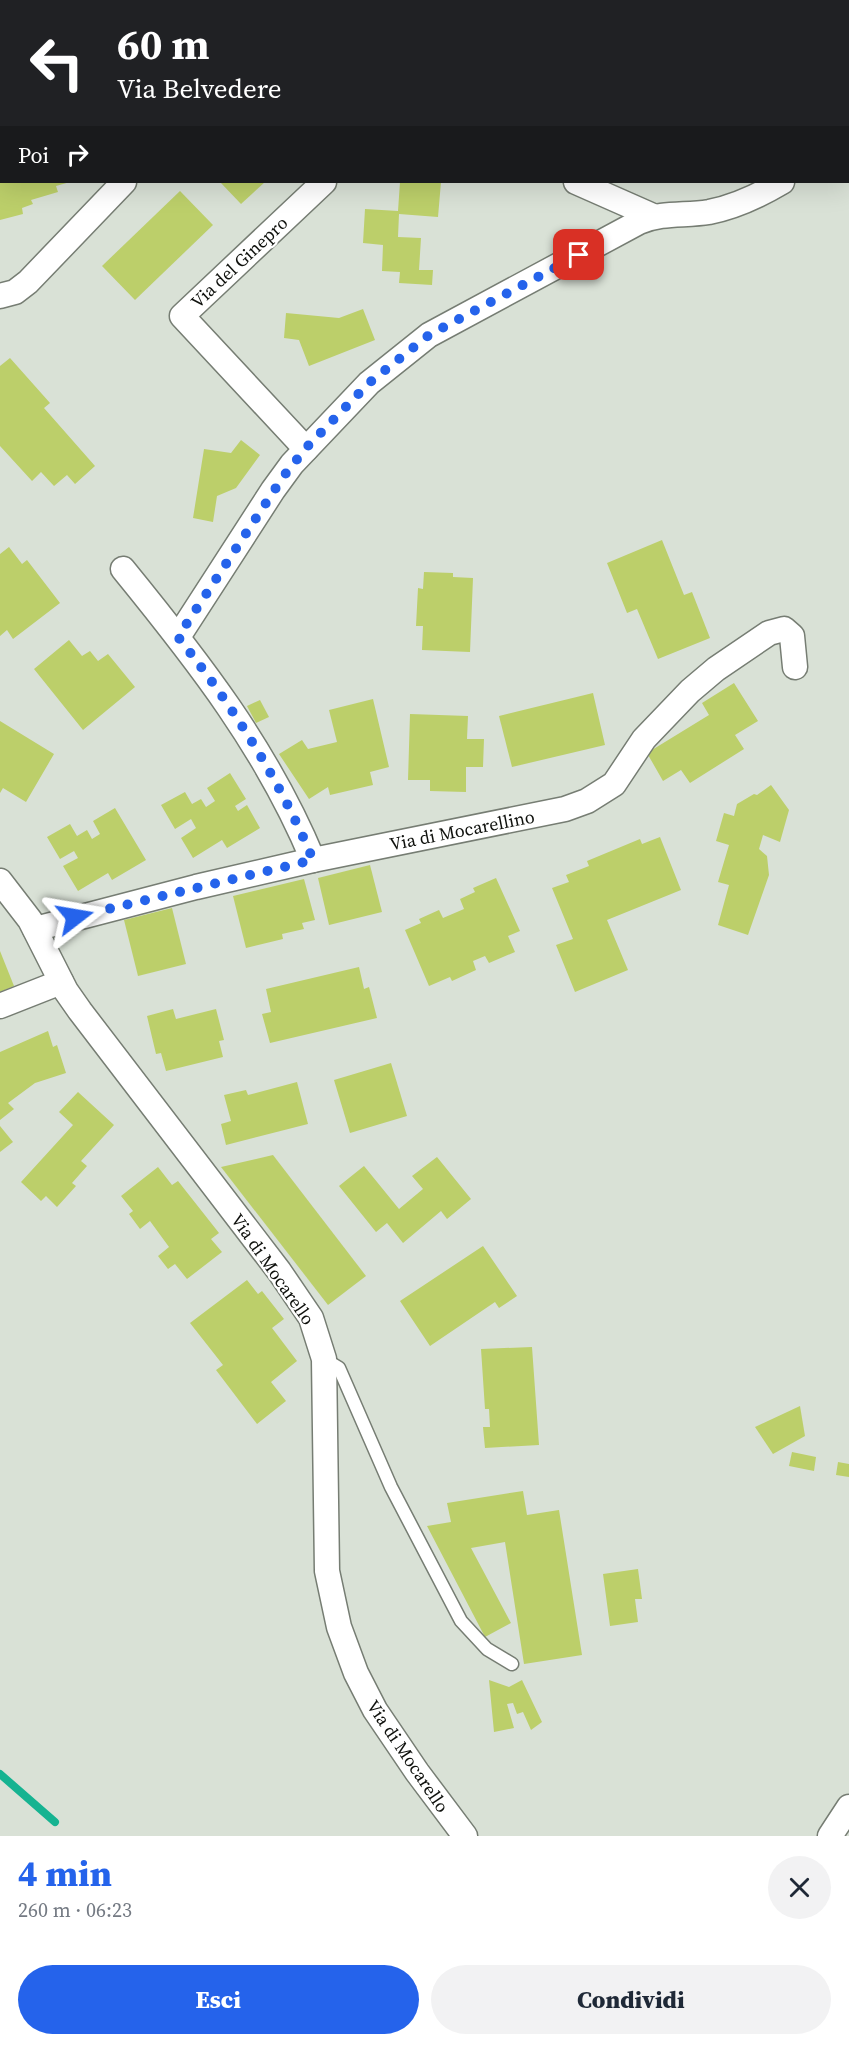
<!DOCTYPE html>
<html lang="it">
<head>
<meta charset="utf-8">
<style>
  :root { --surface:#fff; --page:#f2f2f3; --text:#1f2937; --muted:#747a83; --accent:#2563eb }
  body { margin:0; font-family:"Source Serif 4",serif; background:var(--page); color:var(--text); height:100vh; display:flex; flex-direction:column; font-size:22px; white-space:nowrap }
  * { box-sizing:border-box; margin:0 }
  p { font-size:20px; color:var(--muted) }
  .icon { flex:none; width:33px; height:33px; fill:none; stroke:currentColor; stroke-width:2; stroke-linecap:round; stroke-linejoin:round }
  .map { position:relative; height:1836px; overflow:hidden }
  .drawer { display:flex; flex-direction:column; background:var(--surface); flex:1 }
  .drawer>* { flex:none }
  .hud { position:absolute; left:0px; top:0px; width:849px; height:183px; box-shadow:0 6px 24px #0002; background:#202124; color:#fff; overflow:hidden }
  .pin { position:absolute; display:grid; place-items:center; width:51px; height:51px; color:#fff; margin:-26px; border-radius:12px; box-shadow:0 3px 9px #0006 }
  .me { position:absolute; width:66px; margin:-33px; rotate:76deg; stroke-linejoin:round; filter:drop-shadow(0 0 4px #0008) }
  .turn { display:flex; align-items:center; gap:21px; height:126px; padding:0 18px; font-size:27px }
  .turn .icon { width:78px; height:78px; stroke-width:2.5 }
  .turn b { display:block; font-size:42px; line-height:51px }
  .then { display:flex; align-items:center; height:57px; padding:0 18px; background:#0003; gap:12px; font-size:22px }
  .round { display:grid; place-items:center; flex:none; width:63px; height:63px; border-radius:32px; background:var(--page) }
  .overview { display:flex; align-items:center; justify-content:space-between; height:102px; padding:0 18px }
  h1 { font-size:36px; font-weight:800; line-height:45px; color:var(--accent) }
  .primary-button { display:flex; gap:12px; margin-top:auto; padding:12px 18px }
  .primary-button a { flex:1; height:69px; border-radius:36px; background:var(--accent); color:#fff; font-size:24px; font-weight:800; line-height:69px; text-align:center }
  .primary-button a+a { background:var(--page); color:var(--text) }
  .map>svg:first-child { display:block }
</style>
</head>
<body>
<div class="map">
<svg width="849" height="1836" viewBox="0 0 849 1836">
  <rect width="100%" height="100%" fill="#d9e1d6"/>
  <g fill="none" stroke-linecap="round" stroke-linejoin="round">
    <path stroke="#16b391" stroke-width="8" d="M0,1774L55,1822"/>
  </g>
  <g fill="#bccf6a">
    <path d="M0,182H70L56,186L58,192L31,200L33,204L22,208L23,214L0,220Z"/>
    <path d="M220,182H265L241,204Z"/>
    <path d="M400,182H441L438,217L399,214L398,237L421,238L419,270H433L432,285L399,283L400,272L382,271L383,245L363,243L365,209L398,211Z"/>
    <path d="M180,191L213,225L135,300L102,266Z"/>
    <path d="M363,309L375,340L309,366L299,340L284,338L286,313L339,318Z"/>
    <path d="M10,358L50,403L44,408L95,466L75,484L67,475L54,486L41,472L32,481L0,446V366Z"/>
    <path d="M241,440L260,455L236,488L217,496L213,522L193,518L204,449L231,453Z"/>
    <path d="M662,540L684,595L692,592L710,638L658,659L637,609L627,613L607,563Z"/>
    <path d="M9,547L22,564L27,560L60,603L13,639L7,630L0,636V554Z"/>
    <path d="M424,572L453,573V577L473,578L470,652L422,650L423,626H416L418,588L423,589Z"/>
    <path d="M69,640L82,656L90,651L98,661L108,654L135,687L83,730L34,669Z"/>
    <path d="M734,683L758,721L735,735L744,749L690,783L681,770L663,781L647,753L709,715L702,703Z"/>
    <path d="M593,693L605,745L512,767L499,716Z"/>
    <path d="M373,699L389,767L370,772L373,785L330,795L328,787L309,799L279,754L302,740L308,749L337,742L329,710Z"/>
    <path d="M260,700L269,717L256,723L247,706Z"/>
    <path d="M410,714L468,716L467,739H484L483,767H466V792L430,791V780H408Z"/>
    <path d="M0,721L54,754L26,802L3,788L0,793Z"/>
    <path d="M230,773L246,799L235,806L238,811L247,805L260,828L227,848L222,840L193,858L181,838L196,828L191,819L175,829L161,805L185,792L192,804L201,799L206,807L215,801L207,788Z"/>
    <path d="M771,785L789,810L780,842L763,835L759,849L767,856L769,875L748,935L718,925L729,885L718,882L729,845L716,841L724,813L734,816L737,804L754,794L757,795Z"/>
    <path d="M115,808L146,860L112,880L108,873L78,891L63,866L78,858L74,851L60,859L47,837L70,824L77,836L87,830L92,839L100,834L93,821Z"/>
    <path d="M660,837L681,890L607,920L628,970L575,992L556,945L573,939L552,888L569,882L566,875L589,866L587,861L640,839L642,844Z"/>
    <path d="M370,865L382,912L329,925L318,878Z"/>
    <path d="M496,878L520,931L508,936L515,952L489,963L485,956L473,961L476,970L452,981L450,977L429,986L405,930L421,923L419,919L439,910L443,918L464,909L460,899L475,892L473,888Z"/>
    <path d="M304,879L315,920L302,923L304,929L282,934L283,939L246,948L233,896Z"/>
    <path d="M172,908L186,964L138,976L124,920Z"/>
    <path d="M0,951L14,986L0,992Z"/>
    <path d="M359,967L364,989L369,987L377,1018L270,1043L262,1014L271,1012L266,989Z"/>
    <path d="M173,1009L176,1019L216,1009L224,1040L219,1041L223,1057L166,1071L161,1053L156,1054L147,1016Z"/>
    <path d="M48,1031L53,1047L57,1045L66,1073L35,1083L8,1103L14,1109L0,1120V1052Z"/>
    <path d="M391,1063L407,1116L350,1133L334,1080Z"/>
    <path d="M297,1082L308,1124L226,1145L221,1124L231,1121L224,1095L246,1090L248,1095Z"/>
    <path d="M78,1092L114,1125L81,1161L87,1166L72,1183L76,1186L57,1207L46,1196L41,1201L21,1182L73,1125L59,1112Z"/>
    <path d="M0,1126L13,1142L0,1152Z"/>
    <path d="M273,1155L366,1276L328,1305L221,1167Z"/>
    <path d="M437,1157L471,1199L447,1219L441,1211L403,1243L387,1223L376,1232L339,1186L364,1166L399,1209L423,1189L412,1176Z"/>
    <path d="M158,1167L172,1185L178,1181L219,1233L211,1239L222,1252L187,1279L175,1264L168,1269L158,1256L169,1247L150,1221L140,1229L129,1214L133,1211L121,1196Z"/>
    <path d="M483,1246L517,1296L499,1308L495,1302L430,1346L400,1301Z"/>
    <path d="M247,1280L258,1294L262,1291L284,1319L272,1328L297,1361L271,1382L286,1401L257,1424L216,1370L223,1365L190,1323Z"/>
    <path d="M532,1347L539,1445L485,1448L483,1427H490L489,1409H485L481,1349Z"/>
    <path d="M800,1406L805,1436L773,1454L755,1427Z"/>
    <path d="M792,1452L816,1457L814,1471L789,1466Z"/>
    <path d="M838,1462L849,1464V1477L836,1475Z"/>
    <path d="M523,1491L527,1515L559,1510L582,1655L524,1664L505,1542L471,1548L511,1623L485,1637L427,1526L451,1522L447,1503Z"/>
    <path d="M638,1569L642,1599H635L638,1622L610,1626L603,1574Z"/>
    <path d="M489,1680L509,1687L522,1680L542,1722L531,1730L523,1712L517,1714L513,1703L507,1704L514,1728L494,1732Z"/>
  </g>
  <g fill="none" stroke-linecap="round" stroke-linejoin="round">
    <defs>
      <path id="lane" d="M324,1359L339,1368L391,1487L461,1621L487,1649L512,1664"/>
      <g id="street">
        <path d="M848,122L849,120"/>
        <path d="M0,125L2,124"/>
        <path d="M576,182L653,216"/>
        <path d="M0,296L15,292L28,282L124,182"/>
        <path d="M306,449L182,316L324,182"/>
        <path d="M123,569C198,661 267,749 313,860"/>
        <path d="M178,637L273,490L292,464L369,383L429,335L639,222C663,212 684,216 709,212C735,207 760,195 782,182"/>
        <path d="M0,881L30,920L66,991L80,1011L279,1271L311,1318L324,1359L327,1571L339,1627L356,1673L375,1710L417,1772L465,1836"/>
        <path d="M35,929L196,887L313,860L565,809L587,801L614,784L644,739L690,691L716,669L769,633L784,629L792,636L795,667"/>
        <path d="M0,1006L61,982"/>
        <path d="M830,1836L849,1807"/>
      </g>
    </defs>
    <use href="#lane" stroke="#767d73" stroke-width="15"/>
    <use href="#street" stroke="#767d73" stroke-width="27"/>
    <use href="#lane" stroke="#fff" stroke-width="12"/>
    <use href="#street" stroke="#fff" stroke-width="24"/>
  </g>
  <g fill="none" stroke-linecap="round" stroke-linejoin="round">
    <path stroke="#2563eb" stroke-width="10" stroke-dasharray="0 18" d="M75,917L313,860C280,780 232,705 178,637L283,477L306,448L369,383L429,335L579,255"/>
  </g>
  <g text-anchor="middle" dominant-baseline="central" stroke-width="4.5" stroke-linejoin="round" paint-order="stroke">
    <g font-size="18" fill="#0f110d" stroke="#fff">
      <text transform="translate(239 262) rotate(-43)">Via del Ginepro</text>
      <text transform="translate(462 830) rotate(-11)">Via di Mocarellino</text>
      <text transform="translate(273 1269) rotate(55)">Via di Mocarello</text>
      <text transform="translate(408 1756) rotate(56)">Via di Mocarello</text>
    </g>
  </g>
</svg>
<div class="pin" style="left:579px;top:255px;background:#d93025"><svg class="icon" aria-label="arrive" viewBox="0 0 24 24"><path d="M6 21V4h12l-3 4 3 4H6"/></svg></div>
<svg class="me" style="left:75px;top:917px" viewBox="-20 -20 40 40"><path d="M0-17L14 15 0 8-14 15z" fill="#2563eb" stroke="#fff" stroke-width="4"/></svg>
<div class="hud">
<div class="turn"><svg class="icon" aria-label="left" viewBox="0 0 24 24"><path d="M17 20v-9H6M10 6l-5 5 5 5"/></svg><div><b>60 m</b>Via Belvedere</div></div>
<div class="then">Poi<svg class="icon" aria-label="right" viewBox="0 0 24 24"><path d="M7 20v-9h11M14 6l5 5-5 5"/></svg></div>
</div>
</div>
<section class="drawer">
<div class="overview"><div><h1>4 min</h1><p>260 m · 06:23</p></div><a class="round"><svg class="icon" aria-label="close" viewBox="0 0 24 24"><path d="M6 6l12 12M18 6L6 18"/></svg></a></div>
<div class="primary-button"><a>Esci</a><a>Condividi</a></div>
</section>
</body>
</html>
